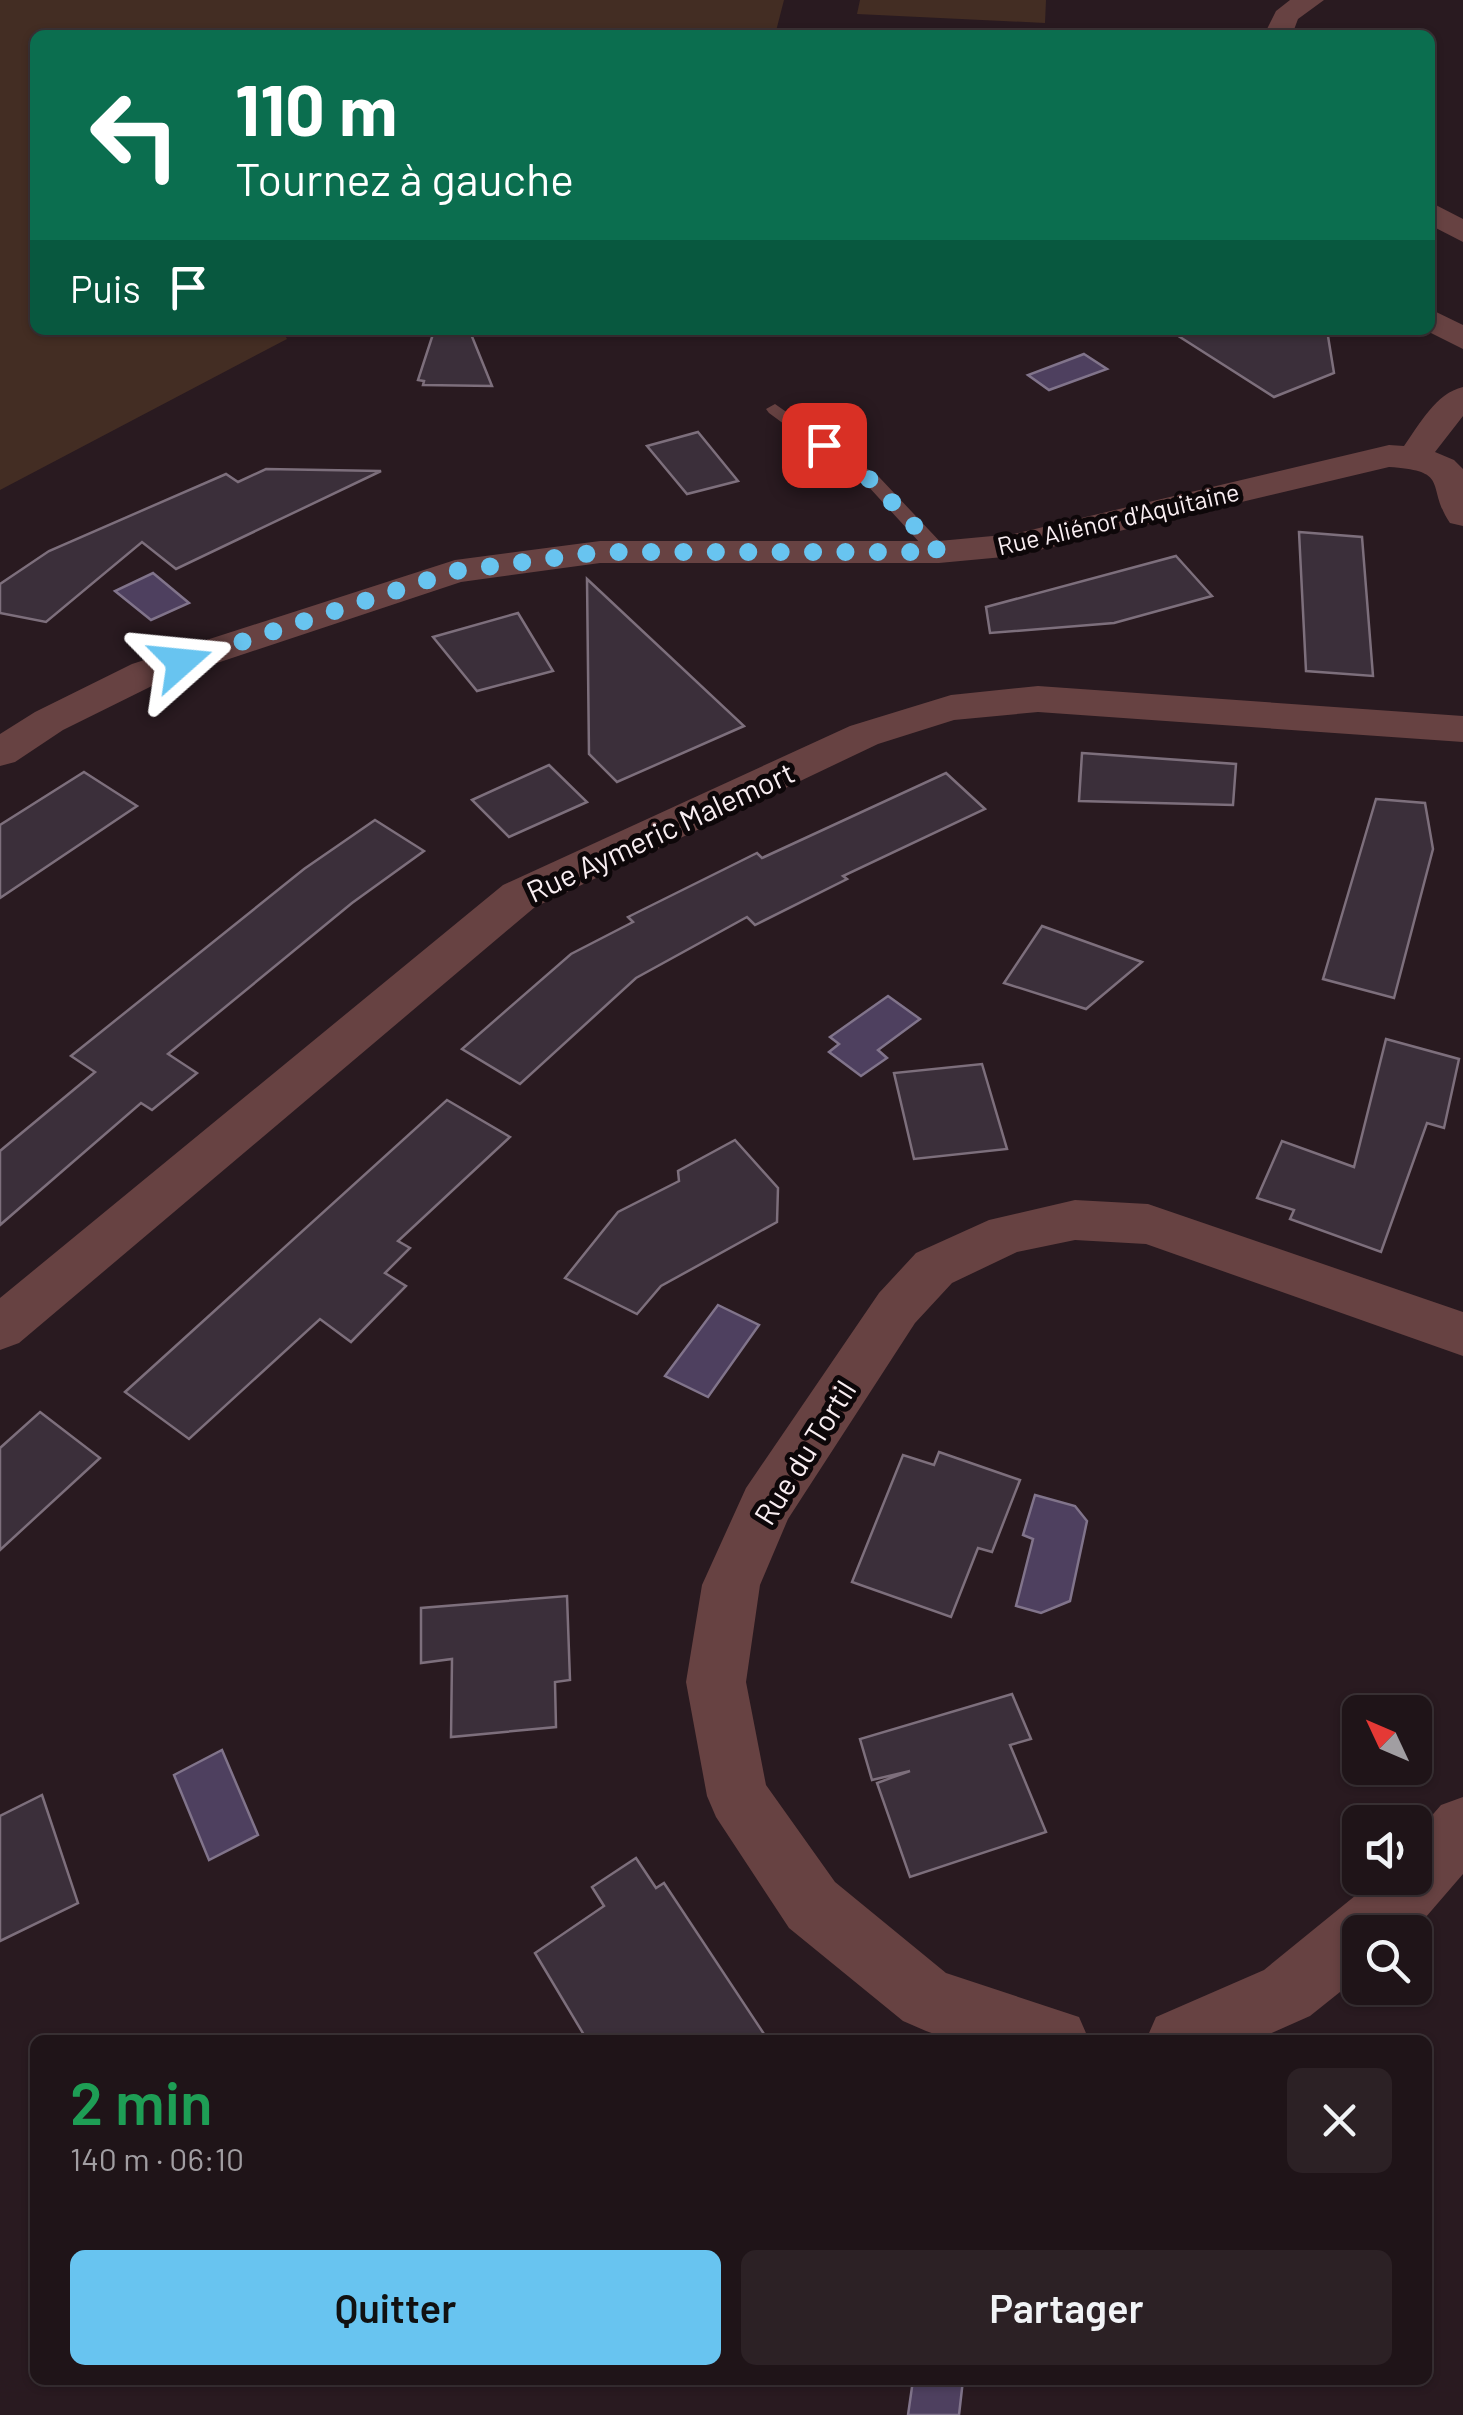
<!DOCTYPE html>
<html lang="fr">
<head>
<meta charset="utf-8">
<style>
  :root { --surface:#1f1418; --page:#2c2125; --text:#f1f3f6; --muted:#a19ea2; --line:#3c3337; --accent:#68c4f0 }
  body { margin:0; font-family:Barlow,sans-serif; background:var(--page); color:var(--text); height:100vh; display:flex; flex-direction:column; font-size:38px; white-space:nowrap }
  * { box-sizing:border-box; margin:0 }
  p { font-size:32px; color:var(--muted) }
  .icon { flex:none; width:55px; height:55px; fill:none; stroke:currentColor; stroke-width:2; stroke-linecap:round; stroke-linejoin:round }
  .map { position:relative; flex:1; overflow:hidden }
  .panel { position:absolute; left:30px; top:2035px; width:1402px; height:350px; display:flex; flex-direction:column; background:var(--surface); border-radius:15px; box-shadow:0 2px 8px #0004,0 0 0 2px var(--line) }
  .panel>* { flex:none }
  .guide { position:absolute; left:30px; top:30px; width:1405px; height:305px; border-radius:15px; box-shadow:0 2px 8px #0004,0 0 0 2px var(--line); background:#0b6e4f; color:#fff; overflow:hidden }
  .needle { width:65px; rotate:314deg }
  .tools { position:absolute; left:1342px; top:1695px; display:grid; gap:20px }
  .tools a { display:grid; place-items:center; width:90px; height:90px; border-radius:15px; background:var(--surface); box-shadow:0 2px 8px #0004,0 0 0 2px var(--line); font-size:50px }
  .pin { position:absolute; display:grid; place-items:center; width:85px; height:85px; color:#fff; margin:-42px; border-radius:20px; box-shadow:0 5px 15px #0006 }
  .me { position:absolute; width:110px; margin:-55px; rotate:72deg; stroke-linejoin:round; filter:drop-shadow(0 0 8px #0008) }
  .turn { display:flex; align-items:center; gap:35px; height:210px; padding:0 40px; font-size:45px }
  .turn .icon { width:130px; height:130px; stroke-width:2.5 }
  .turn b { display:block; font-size:70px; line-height:85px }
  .then { display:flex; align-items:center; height:95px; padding:0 40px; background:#0003; gap:20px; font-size:38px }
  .round { display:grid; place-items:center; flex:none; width:105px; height:105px; border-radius:15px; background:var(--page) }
  .overview { display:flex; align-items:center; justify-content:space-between; height:170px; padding:0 40px }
  h1 { font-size:60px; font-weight:600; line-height:75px; color:#1e9e55 }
  .button { display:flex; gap:20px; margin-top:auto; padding:20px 40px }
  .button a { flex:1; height:115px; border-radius:15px; background:var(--accent); color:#111; font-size:40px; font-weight:600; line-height:115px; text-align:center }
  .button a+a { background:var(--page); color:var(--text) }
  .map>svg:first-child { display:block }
</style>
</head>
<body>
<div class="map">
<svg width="1463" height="2415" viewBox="0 0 1463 2415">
  <rect width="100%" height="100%" fill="#291a20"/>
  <g fill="#432d23">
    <path d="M0,0H784L775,35H35V330H282L287,339L0,490Z"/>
    <path d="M860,0H1046L1045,23L857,14Z"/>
  </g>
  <g fill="#4e405f" stroke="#81748b" stroke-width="2.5">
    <path d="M1084,354L1107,369L1049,390L1028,375Z"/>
    <path d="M153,573L189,603L151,620L115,591Z"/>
    <path d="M888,996L920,1019L878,1050L887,1058L861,1076L829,1052L839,1044L830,1037Z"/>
    <path d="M718,1305L759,1325L708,1397L665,1376Z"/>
    <path d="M1035,1495L1075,1506L1087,1521L1070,1601L1041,1613L1016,1606L1033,1539L1023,1535Z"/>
    <path d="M222,1750L258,1835L209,1860L174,1775Z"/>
    <path d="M913,2380H963L959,2415H908Z"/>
  </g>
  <g fill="#3b2f3a" stroke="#7d6f7c" stroke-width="2.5">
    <path d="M1169,330H1327L1334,373L1274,397Z"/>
    <path d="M433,334H471L492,386L423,385L424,381L418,380Z"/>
    <path d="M698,432L738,481L687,494L647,446Z"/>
    <path d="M266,469L381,471L176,569L142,542L46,622L0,613V584L49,551L226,474L238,482Z"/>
    <path d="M1299,532L1362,537L1373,676L1306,671Z"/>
    <path d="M1176,556L1212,596L1114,623L990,633L986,607Z"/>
    <path d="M587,579L744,726L617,782L589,754Z"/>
    <path d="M518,613L553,671L477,691L433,637Z"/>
    <path d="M1082,753L1236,764L1233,805L1079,801Z"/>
    <path d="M549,765L587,802L509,837L472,800Z"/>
    <path d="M84,772L137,806L0,898V825Z"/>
    <path d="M946,773L985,809L843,876L847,879L755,925L747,917L636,978L520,1084L462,1049L571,954L633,922L628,917L757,853L762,858Z"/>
    <path d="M1376,799L1425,803L1433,849L1394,998L1323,979Z"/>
    <path d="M375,820L424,851L352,903L168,1054L197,1073L152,1110L141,1103L0,1225V1151L95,1072L71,1056L304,869Z"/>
    <path d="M1042,926L1142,962L1086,1009L1004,983Z"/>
    <path d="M1386,1039L1459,1059L1444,1128L1427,1123L1381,1252L1290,1219L1294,1210L1257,1198L1282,1141L1354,1167Z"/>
    <path d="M982,1064L1007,1149L914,1159L894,1073Z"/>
    <path d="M447,1100L510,1137L398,1241L410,1248L385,1273L406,1286L351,1342L320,1319L189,1439L125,1392Z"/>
    <path d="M735,1140L778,1188L777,1222L661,1286L637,1314L565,1278L618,1212L679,1181L678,1171Z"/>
    <path d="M40,1412L100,1458L0,1550V1448Z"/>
    <path d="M939,1452L1020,1480L992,1552L978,1548L951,1617L852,1582L903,1455L934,1465Z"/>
    <path d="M567,1596L570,1680L555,1682L556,1727L451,1737L452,1659L421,1663V1608Z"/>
    <path d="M1012,1694L1031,1739L1010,1745L1046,1832L910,1877L877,1783L910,1771L872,1780L860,1739Z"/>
    <path d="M42,1795L78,1903L0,1941V1816Z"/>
    <path d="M636,1858L656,1888L664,1883L768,2040H587L535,1953L604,1906L592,1887Z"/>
  </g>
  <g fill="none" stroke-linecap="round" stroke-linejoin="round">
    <path fill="#674242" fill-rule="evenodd" d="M775,404L879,477L946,548V556H932L867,485L769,413L766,409Z"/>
    <g fill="#674242" fill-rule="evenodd">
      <path d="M1290,0H1324L1298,19L1292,35H1264L1276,11Z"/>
      <path d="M1430,202L1463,219V242L1430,225Z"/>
      <path d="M1430,309L1463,325V349L1425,330H1430Z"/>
      <path d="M1463,387V416L1435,452L1454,460L1463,469V526L1450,523C1425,486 1452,471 1389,467L1014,556L939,563H600L461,582L160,682L63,730L15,762L0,766V734L35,712L132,664L455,560L600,541H939L1014,534L1389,445L1404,446C1419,425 1436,393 1463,387Z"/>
      <path d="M1038,686L1463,716V742L1038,712L954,720L878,744L535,907L19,1343L0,1350V1298L503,885L850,726L951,695Z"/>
      <path d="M1075,1200L1148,1204L1463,1312V1356L1146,1244L1075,1240L1017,1252L952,1283L915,1323L788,1519L760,1585L746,1682L766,1785L835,1882L946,1973L1079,2017L1089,2040H951L926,2031L903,2021L789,1928L716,1817L707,1796L686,1682L702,1585L746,1488L879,1293L916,1253L989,1220Z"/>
      <path d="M1463,1797V1874L1413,1932H1360V1976L1310,2016L1256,2040H1146L1156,2017L1264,1970L1377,1878H1415V1835L1441,1805Z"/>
    </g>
  </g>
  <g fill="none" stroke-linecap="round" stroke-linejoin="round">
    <path stroke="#68c4f0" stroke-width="18" stroke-dasharray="0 32.4" d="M181,662L455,571L600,552H939L873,482L824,445"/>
  </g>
  <g text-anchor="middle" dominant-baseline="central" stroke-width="10" stroke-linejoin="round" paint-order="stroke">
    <g font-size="25" fill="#f9eef2" stroke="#0d0709">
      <text transform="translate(1118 518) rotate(-13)">Rue Aliénor d'Aquitaine</text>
    </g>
    <g font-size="30" fill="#f9eef2" stroke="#0d0709">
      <text transform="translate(660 831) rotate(-25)">Rue Aymeric Malemort</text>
      <text transform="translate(804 1452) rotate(-58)">Rue du Tortil</text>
    </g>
  </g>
</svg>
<div class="tools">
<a><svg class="needle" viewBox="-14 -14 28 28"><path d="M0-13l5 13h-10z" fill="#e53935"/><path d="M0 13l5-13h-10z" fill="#a19ea2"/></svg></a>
<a><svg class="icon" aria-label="sound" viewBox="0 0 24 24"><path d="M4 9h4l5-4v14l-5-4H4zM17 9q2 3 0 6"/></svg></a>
<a><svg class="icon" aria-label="search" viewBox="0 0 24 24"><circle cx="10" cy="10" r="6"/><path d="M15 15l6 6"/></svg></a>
</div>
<div class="pin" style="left:824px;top:445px;background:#d93025"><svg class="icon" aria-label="arrive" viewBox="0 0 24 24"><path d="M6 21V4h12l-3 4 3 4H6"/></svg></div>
<svg class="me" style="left:181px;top:662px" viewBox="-20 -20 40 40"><path d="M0-17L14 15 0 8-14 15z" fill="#68c4f0" stroke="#fff" stroke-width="4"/></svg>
<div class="guide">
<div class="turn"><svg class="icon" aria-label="left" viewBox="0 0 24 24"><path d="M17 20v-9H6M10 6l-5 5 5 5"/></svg><div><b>110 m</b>Tournez à gauche</div></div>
<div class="then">Puis<svg class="icon" aria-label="arrive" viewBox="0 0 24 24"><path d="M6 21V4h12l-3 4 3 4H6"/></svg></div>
</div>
<section class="panel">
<div class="overview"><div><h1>2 min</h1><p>140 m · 06:10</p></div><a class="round"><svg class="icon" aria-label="close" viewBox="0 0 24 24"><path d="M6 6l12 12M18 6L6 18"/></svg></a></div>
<div class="button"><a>Quitter</a><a>Partager</a></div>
</section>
</div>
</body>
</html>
